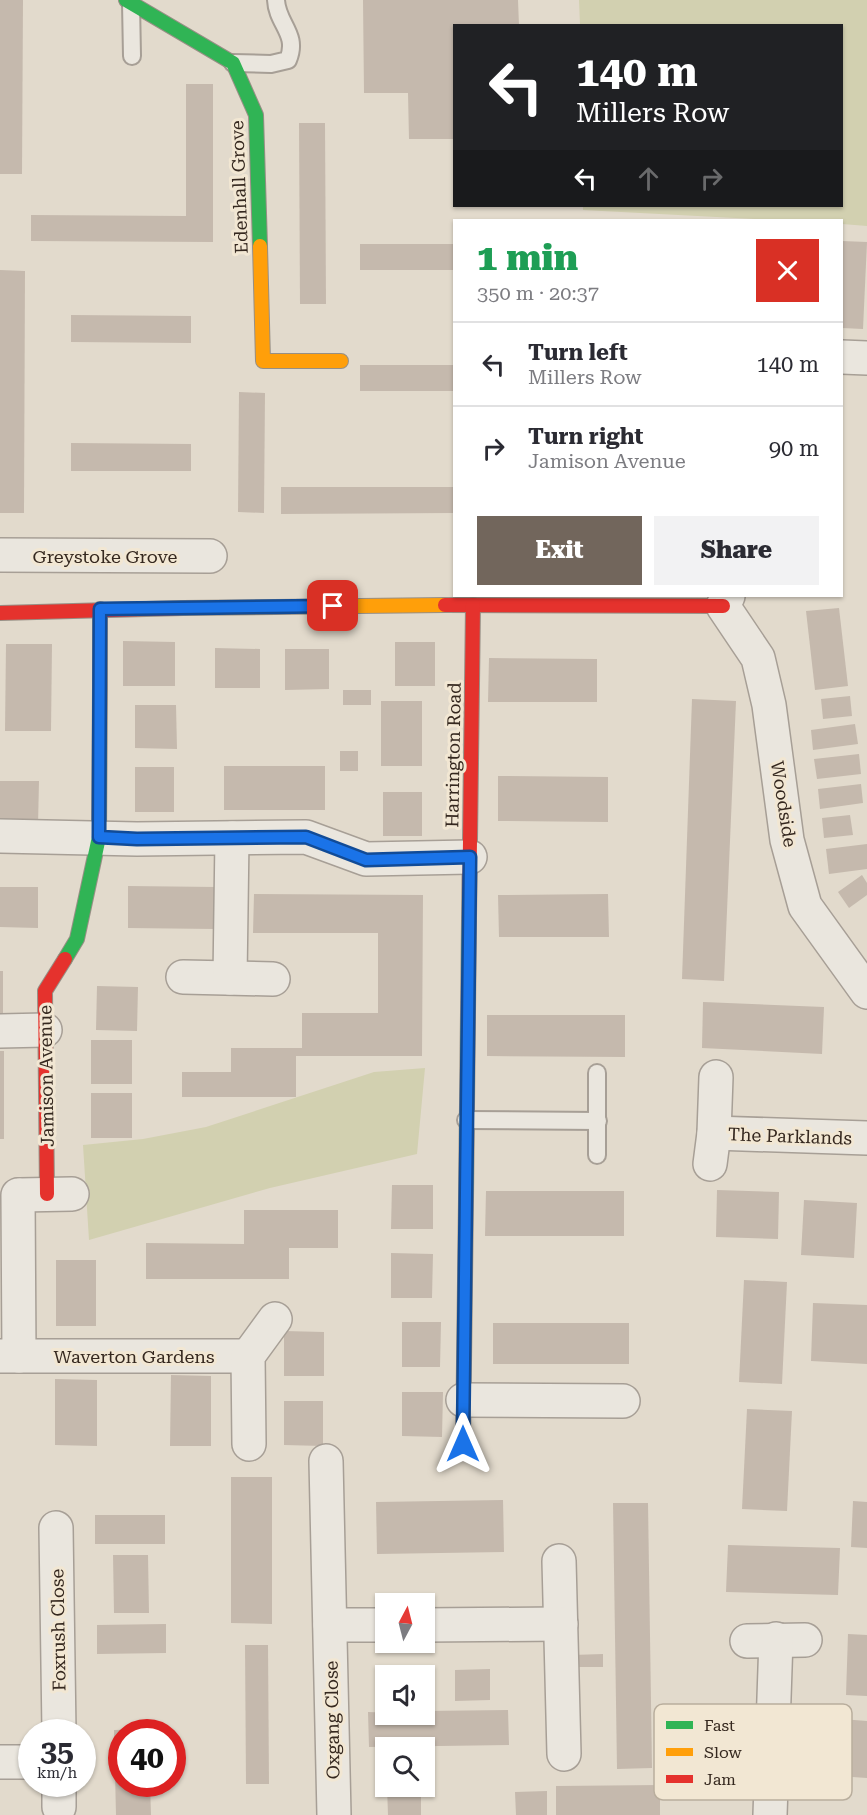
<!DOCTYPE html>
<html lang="en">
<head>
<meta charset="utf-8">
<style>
  :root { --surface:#fff; --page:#f2f2f3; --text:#2b2b33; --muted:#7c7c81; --line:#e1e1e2; --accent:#72665c }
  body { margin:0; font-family:"Roboto Serif",serif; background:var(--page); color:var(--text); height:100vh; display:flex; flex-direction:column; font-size:22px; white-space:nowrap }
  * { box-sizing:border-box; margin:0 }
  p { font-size:20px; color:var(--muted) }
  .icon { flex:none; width:33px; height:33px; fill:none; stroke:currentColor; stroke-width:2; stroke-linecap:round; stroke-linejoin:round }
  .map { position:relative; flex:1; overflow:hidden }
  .sheet { position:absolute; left:453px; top:219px; width:390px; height:378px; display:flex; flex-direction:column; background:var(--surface); border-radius:0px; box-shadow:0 2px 4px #0004 }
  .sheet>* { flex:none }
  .hud { position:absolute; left:453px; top:24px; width:390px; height:183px; border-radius:0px; box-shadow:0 2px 4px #0004; background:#202124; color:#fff; overflow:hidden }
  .needle { width:39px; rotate:7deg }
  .controls { position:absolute; left:375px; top:1593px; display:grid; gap:12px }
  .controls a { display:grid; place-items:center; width:60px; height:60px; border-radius:0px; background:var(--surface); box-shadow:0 2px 4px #0004; font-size:30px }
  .speed { position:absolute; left:18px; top:1719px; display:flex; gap:12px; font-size:30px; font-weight:700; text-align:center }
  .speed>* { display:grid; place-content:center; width:78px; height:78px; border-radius:50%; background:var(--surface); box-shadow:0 2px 4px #0004; line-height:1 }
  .speed small { font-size:15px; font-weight:400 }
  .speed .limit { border:9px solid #d22; background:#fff; color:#111 }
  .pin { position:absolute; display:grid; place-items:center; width:51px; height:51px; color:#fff; margin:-26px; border-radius:12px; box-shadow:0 3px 9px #0006 }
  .me { position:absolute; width:66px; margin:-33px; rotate:0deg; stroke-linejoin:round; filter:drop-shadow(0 0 4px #0008) }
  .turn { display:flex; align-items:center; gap:21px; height:126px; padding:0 24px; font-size:27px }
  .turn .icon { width:78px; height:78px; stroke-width:2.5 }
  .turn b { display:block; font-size:42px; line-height:51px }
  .lanes { display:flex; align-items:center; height:57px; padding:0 24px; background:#0003; justify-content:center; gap:30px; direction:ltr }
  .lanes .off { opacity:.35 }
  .round { display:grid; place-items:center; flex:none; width:63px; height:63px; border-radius:0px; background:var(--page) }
  .overview { display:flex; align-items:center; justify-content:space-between; height:102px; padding:0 24px }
  h1 { font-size:36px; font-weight:800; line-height:45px; color:#1e9e55 }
  .action { display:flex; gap:12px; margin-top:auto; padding:12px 24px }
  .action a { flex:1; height:69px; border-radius:0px; background:var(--accent); color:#fff; font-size:24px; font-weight:800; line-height:69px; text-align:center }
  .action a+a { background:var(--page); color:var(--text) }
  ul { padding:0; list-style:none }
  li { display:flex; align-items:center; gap:18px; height:84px; padding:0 24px; border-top:2px solid var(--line) }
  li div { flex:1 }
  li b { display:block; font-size:22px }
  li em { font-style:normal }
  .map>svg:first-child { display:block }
</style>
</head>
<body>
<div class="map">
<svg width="867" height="1815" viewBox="0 0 867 1815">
  <rect width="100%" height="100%" fill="#e2dacc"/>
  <g fill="#d2d0b0">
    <path d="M579,0H867V226L842,224V220H773L583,210V206H842V26L580,25Z"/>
    <path d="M425,1068L417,1154L270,1188L89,1240L83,1145L143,1139L206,1127L374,1072Z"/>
  </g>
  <g fill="#c5b9ad">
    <path d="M0,0H23L22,174H0Z"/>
    <path d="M363,0H518L519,26H454V139H409L408,93H364Z"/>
    <path d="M186,84H213V242L31,241V215L186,216Z"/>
    <path d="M299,123H325L326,304H300Z"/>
    <path d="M842,241L867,242L863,329L842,328Z"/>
    <rect x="360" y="244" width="94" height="26"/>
    <path d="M0,270L25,271L24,513H0Z"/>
    <path d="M71,315L191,316V343L71,342Z"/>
    <rect x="360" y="365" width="94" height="26"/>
    <path d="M239,392L265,393L264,513L238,512Z"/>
    <path d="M71,443L191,444V471H71Z"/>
    <path d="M281,487H454V513L281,514Z"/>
    <path d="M839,608L848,686L815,690L806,611Z"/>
    <path d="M123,641L175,642V686H123Z"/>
    <rect x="395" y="642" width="40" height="44"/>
    <path d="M6,644H52L51,731H5Z"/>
    <path d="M215,648L260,649V688H215Z"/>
    <path d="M285,649H329V689L285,690Z"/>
    <path d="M489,658L597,659V702H488Z"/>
    <rect x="343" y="690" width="28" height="15"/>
    <path d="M850,696L852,716L823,719L821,699Z"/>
    <path d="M692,699L736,701L724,981L682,979Z"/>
    <rect x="381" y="701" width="41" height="65"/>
    <path d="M135,705H176L177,749L135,748Z"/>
    <path d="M855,724L858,744L813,750L811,730Z"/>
    <rect x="340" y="751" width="18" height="20"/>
    <path d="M859,754L861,774L817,779L814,759Z"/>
    <rect x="224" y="766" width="101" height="44"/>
    <rect x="135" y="767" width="39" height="45"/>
    <path d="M498,776L608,777V822L498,821Z"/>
    <path d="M0,781H39L38,825H0Z"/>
    <path d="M861,784L863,803L820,809L818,789Z"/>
    <rect x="383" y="792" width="39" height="44"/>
    <path d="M850,815L853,835L824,838L822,818Z"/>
    <path d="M867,844V869L829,874L826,849Z"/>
    <path d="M862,875L867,883V895L849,908L838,892Z"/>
    <path d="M128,886L216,887L215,929L128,928Z"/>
    <path d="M0,887H38V928L0,927Z"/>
    <path d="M254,894L423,895L422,1056H296V1097H182V1072H231V1048H302V1013H378V933H253Z"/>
    <path d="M608,894L609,937H499L498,895Z"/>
    <rect x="0" y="971" width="3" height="45"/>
    <path d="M97,986L138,987L137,1031L96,1030Z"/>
    <path d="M703,1002L824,1007L822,1054L702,1048Z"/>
    <path d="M487,1015H625V1057L487,1056Z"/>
    <rect x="91" y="1040" width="41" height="44"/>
    <rect x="0" y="1051" width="4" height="88"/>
    <rect x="91" y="1093" width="41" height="45"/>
    <path d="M392,1185H433V1229H391Z"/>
    <path d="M717,1190L779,1192L778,1239L716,1237Z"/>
    <path d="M486,1191H624V1236H485Z"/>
    <path d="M804,1200L857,1203L854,1258L801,1255Z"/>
    <path d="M244,1210H338V1248H289V1279H146V1243L244,1244Z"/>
    <path d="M391,1253L433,1254L432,1298H391Z"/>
    <rect x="56" y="1260" width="40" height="66"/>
    <path d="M744,1280L787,1282L782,1384L739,1382Z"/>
    <path d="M813,1303L867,1305V1364L811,1361Z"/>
    <path d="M402,1322H441L440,1367H402Z"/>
    <rect x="493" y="1323" width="136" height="41"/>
    <path d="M284,1331L324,1332V1376H284Z"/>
    <path d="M171,1375L211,1376V1446H170Z"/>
    <path d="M55,1379L97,1380V1446L55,1445Z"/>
    <path d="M402,1392H443L442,1437L402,1436Z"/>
    <path d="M284,1401H323V1446L284,1445Z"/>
    <path d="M747,1409L792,1411L787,1511L742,1509Z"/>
    <path d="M231,1477H272V1624L231,1623Z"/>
    <path d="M503,1500L504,1552L377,1554L376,1502Z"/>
    <path d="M853,1501L867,1502V1548L851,1547Z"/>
    <path d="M613,1503H648L652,1768L617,1769Z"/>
    <rect x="95" y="1515" width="70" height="29"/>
    <path d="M728,1545L840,1548L838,1595L726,1592Z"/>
    <path d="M113,1555H148L149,1613H114Z"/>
    <path d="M166,1624V1653L97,1654V1625Z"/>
    <path d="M848,1634L867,1635V1696L846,1695Z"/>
    <path d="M245,1645H268L269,1784H246Z"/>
    <path d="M603,1654V1667H573L572,1655Z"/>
    <path d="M490,1669V1700L455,1701V1670Z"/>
    <path d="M508,1710L509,1745L369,1747L368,1712L424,1714V1711Z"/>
    <path d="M841,1719L867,1721V1778L838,1776Z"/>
    <path d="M149,1729V1732H122V1784H150L151,1815H116L114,1730Z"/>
    <path d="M660,1785V1815H556V1786Z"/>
    <path d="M387,1786H421V1815H388Z"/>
    <path d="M547,1791V1815H516L515,1792Z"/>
  </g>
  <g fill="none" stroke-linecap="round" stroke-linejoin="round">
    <defs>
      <g id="lane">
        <path d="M131,3L132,56"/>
        <path d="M233,63L271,64L288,60C299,34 277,24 276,0"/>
        <path d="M597,1073V1155"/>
        <path d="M466,1120L598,1121"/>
      </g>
      <g id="street">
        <path d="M842,357L867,358"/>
        <path d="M0,555L210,556"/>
        <path d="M728,596L723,606L758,658L769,705L787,840L805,906L867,992"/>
        <path d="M0,836L137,839L306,837L366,859L470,857"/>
        <path d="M183,977L273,979"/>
        <path d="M230,978L232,838"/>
        <path d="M0,1031L45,1030"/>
        <path d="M714,1133L867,1138"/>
        <path d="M710,1164L714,1133L716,1077"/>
        <path d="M18,1195L19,1356"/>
        <path d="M20,1195L72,1194"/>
        <path d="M0,1356H248"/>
        <path d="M463,1400L623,1401"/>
        <path d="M249,1444L248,1356L275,1319"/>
        <path d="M326,1461L334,1815"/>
        <path d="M56,1528L59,1732"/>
        <path d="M559,1561L564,1754"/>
        <path d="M330,1625H386"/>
        <path d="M424,1625L561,1624"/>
        <path d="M747,1641L805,1640"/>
        <path d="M0,1762H32"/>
        <path d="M59,1784V1807"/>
        <path d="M770,1815L776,1639"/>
      </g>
      <g id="fast">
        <path d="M126,0L233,63L256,115L260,246"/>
        <path d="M65,959L77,939L99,837L100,688"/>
        <path d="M466,1199L469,919"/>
      </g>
      <g id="slow">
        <path d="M260,246L263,361H341"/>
        <path d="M183,608L445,605"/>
        <path d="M100,688V609"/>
        <path d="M463,1445L466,1199"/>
      </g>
      <g id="jam">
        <path d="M445,605L723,606"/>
        <path d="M0,613L183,608"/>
        <path d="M469,919L473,605"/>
        <path d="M47,1194L45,991L65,959"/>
      </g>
    </defs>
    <use href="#lane" stroke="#a79f96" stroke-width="20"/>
    <use href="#street" stroke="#a79f96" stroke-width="36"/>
    <use href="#fast" stroke="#978f85" stroke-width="16"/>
    <use href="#slow" stroke="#978f85" stroke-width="16"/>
    <use href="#jam" stroke="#978f85" stroke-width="16"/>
    <use href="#lane" stroke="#eae6de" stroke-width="16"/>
    <use href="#street" stroke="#eae6de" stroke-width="33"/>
    <use href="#fast" stroke="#30b455" stroke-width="14"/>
    <use href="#slow" stroke="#ff9f0a" stroke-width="14"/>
    <use href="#jam" stroke="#e5322d" stroke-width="14"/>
  </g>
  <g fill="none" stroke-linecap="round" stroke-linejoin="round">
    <defs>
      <path id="route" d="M333,606L100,609L99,837L137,839L306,837L366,860L470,857L463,1444"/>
    </defs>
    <use href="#route" stroke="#114b97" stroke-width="15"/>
    <use href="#route" stroke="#1a73e8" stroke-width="10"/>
  </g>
  <g text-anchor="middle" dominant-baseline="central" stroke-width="6" stroke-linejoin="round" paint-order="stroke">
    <g font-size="18" fill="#35281f" stroke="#f2e7d3">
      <text transform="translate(239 187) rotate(-92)">Edenhall Grove</text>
      <text x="105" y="556">Greystoke Grove</text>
      <text transform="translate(453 755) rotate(-89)">Harrington Road</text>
      <text transform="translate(784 804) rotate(81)">Woodside</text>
      <text transform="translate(46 1076) rotate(-91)">Jamison Avenue</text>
      <text transform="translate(790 1136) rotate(2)">The Parklands</text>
      <text x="134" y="1356">Waverton Gardens</text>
      <text transform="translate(58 1630) rotate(-91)">Foxrush Close</text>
      <text transform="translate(332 1720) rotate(-91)">Oxgang Close</text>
    </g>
  </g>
  <rect x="654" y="1704" width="198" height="96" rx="9" fill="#f2e7d3" stroke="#b9ae9d" stroke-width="1.5"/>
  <rect x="666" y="1721" width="27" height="8" fill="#30b455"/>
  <rect x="666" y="1748" width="27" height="8" fill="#ff9f0a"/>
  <rect x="666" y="1775" width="27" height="8" fill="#e5322d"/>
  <g font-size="16" fill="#35281f">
    <text x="704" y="1731">Fast</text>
    <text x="704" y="1758">Slow</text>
    <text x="704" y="1785">Jam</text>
  </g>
</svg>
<div class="controls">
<a><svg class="needle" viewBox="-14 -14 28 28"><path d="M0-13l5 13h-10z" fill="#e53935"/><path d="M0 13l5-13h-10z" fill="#7c7c81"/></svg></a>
<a><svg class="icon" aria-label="sound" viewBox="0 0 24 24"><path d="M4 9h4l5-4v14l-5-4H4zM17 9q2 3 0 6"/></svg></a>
<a><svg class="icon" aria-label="search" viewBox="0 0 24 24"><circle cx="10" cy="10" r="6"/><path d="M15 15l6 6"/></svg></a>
</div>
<div class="speed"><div>35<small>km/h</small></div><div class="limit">40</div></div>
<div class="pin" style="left:333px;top:606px;background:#d93025"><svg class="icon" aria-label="arrive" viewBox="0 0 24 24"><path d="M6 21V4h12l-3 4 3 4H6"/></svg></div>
<svg class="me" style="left:463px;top:1444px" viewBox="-20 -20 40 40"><path d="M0-17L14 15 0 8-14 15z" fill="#1a73e8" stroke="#fff" stroke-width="4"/></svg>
<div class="hud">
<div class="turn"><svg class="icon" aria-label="left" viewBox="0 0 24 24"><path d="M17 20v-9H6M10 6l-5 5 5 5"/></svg><div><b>140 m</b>Millers Row</div></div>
<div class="lanes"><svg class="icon" aria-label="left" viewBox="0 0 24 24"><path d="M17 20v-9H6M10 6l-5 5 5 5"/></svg><svg class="icon off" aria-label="ahead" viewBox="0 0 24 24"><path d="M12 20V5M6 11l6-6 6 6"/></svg><svg class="icon off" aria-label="right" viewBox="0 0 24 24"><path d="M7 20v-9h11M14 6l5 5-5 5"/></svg></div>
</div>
<section class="sheet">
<div class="overview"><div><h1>1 min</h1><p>350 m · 20:37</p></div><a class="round" style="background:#d93025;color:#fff"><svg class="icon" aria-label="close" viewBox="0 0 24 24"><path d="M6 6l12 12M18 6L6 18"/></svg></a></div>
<ul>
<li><svg class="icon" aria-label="left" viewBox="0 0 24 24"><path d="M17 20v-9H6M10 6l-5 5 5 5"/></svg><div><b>Turn left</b><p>Millers Row</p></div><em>140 m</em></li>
<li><svg class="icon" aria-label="right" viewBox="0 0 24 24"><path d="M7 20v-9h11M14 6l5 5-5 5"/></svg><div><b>Turn right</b><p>Jamison Avenue</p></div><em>90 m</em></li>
</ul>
<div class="action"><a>Exit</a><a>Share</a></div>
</section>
</div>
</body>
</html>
